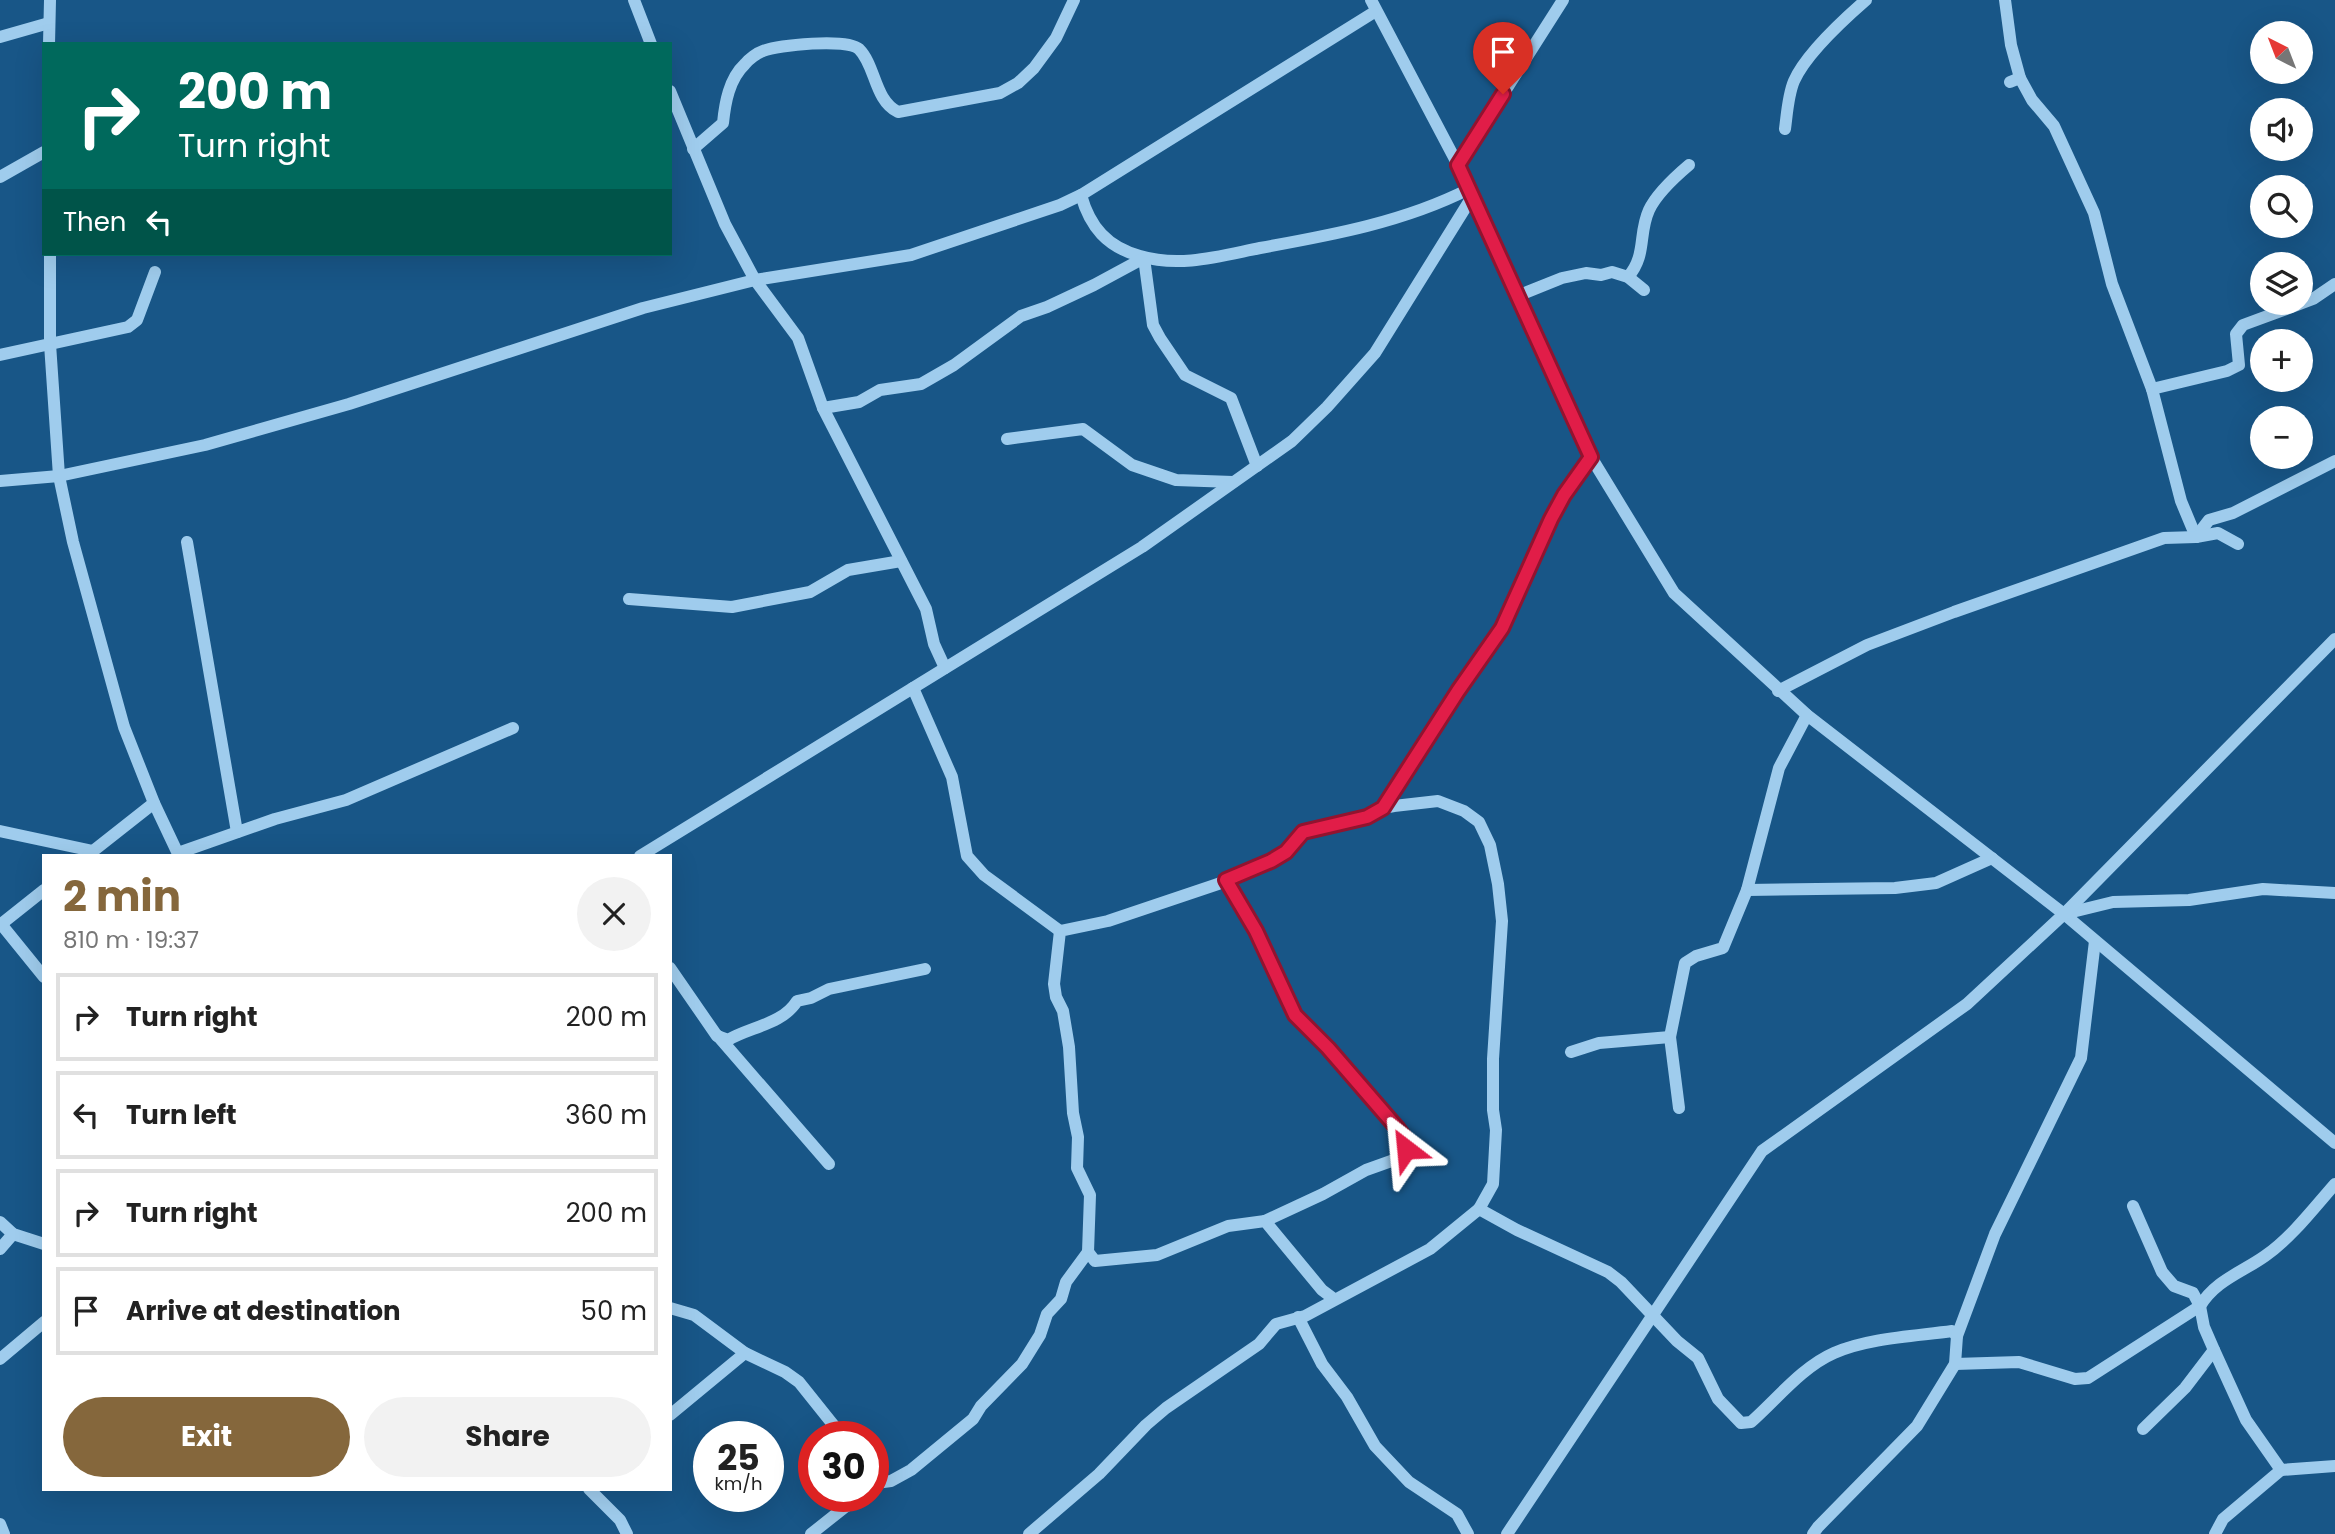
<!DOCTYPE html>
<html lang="en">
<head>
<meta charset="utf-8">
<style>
  :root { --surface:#fff; --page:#f2f2f2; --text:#222; --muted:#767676; --line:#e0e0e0; --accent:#85673c }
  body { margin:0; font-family:Poppins,sans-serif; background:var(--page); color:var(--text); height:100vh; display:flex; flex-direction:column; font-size:26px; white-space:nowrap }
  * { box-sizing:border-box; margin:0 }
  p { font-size:23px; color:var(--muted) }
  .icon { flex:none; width:38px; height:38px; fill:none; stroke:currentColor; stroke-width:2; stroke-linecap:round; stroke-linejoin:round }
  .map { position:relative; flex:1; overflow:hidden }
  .panel { position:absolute; left:42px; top:854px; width:630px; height:637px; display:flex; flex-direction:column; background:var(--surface); border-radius:0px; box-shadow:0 7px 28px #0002 }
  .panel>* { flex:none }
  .guide { position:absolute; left:42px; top:42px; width:630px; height:214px; border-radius:0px; box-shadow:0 7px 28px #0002; background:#00695c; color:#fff; overflow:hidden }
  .needle { width:46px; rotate:318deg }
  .controls { position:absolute; left:2250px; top:21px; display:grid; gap:14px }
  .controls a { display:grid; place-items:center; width:63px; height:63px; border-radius:50%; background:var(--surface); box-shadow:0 7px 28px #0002; font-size:35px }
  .speed { position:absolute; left:693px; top:1421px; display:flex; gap:14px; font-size:35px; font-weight:700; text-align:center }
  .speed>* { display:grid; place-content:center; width:91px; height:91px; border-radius:50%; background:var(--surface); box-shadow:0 7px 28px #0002; line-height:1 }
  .speed small { font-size:18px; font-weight:400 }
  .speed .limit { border:10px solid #d22; background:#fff; color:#111 }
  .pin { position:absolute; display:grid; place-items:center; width:60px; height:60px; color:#fff; margin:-72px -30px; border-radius:50% 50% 50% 0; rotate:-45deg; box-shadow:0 0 7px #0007 }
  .pin .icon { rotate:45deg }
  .me { position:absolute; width:77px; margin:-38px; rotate:331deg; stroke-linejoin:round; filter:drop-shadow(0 0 5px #0008) }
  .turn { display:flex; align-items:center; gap:24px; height:147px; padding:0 21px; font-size:32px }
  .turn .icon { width:91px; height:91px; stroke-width:2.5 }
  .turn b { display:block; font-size:49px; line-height:60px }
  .then { display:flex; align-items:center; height:66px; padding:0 21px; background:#0003; gap:14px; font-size:26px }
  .round { display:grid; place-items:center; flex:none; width:74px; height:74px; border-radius:37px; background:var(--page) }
  .headline { display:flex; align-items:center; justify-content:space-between; height:119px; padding:0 21px }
  h1 { font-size:42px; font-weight:700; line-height:52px; color:var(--accent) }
  .button { display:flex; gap:14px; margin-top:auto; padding:14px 21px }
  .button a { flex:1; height:80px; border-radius:42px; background:var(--accent); color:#fff; font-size:28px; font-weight:700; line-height:80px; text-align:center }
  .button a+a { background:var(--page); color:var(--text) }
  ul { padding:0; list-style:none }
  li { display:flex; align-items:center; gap:21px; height:88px; margin:0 14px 10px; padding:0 7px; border:4px solid var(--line); border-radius:0px }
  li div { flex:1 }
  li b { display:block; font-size:26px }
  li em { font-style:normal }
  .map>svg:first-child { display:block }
</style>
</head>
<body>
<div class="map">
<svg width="2335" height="1534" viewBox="0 0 2335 1534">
  <rect width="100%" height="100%" fill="#185687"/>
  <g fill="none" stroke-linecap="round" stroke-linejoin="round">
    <g stroke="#9fcced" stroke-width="12">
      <path d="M634,0L651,44"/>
      <path d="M1371,0L1458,165L1591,457L1674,593L1807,715L2064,914L2335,1143"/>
      <path d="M2005,0L2011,45L2020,78L2010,82"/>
      <path d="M0,37L49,23"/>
      <path d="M49,44L50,0"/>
      <path d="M2020,78L2032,100L2054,126L2094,213L2112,284L2152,389"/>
      <path d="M670,91L725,224L755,280L798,338L823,408L926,609L934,644L945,668"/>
      <path d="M1785,129C1787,114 1788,95 1794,81C1806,54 1843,20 1866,0"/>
      <path d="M693,149L723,123C725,103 729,79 745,64C749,59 757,53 763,51C778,45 847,38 859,49C876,66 874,100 898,112L1000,93L1018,83L1034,68L1056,38L1074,0"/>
      <path d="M1458,165L1563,0"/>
      <path d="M0,177L44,152"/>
      <path d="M1081,195C1090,227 1107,247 1140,256C1180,268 1220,256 1260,248C1332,235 1404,222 1469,189"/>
      <path d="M50,254V344L59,476L73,542L124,727L154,803L179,856"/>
      <path d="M1628,277C1647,255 1638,234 1649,210C1656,195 1676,176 1689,165"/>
      <path d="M1517,296L1562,278L1586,273L1601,275L1612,272L1628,277L1644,290"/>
      <path d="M0,355L128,327L137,320L155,272"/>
      <path d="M823,408L859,402L880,390L921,384L954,365L1021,316L1047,307L1094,285L1144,258L1153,325L1160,338L1185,375L1231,398L1257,466"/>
      <path d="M1007,439L1083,429L1132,465L1176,480L1233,482"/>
      <path d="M0,481L59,476L205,445L349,404L643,308L755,280L911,255L1060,205L1081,195L1376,11"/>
      <path d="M2196,537L2181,501L2152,389L2227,371L2239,365L2236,334L2243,325L2313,299L2335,284"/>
      <path d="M2196,537L2209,520L2233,513L2335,461"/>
      <path d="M187,542L237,832"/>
      <path d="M629,599L732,607L810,592L848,570L901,561"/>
      <path d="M913,688L952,777L967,856L984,875L1060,931"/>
      <path d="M1778,691L1867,645L1954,612L2164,538L2196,537L2218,533L2238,544"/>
      <path d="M1383,808L1458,691L1502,628L1551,519L1564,495L1591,457"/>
      <path d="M0,831L93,851"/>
      <path d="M178,853L275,819L346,800L513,728"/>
      <path d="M88,855L154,803"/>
      <path d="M640,856L1142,547L1292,441L1327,407L1375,353L1472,197"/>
      <path d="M1226,880L1256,931L1295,1015L1328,1048L1406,1140V1149L1402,1156L1394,1160L1366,1170L1323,1194L1265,1221"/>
      <path d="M1747,890L1895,888L1936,883L1992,858"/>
      <path d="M2064,914L2113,902L2189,900L2263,889L2335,893"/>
      <path d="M1,924L44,977"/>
      <path d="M0,925L44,890"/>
      <path d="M670,968L717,1036L728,1040C750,1027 783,1024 797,1001L811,998L829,989L925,969"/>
      <path d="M718,1036L829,1164"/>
      <path d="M1670,1037L1685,963L1696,956L1723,948L1747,890L1779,768L1807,715"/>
      <path d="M1571,1052L1599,1043L1670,1037L1679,1108"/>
      <path d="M2133,1206L2162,1272L2174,1286L2193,1293L2200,1306L2204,1327L2214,1350L2246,1420L2281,1470L2223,1519L2215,1534"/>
      <path d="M0,1222L13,1234L44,1244"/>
      <path d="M0,1249L13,1234"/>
      <path d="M1088,1252L1090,1195L1077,1168L1078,1137L1073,1113L1069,1047L1063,1011L1056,997L1054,984L1060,931L1108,921L1218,884L1271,861L1285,852L1303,832L1367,817L1383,808L1394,806L1438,801L1464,811L1479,822L1490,845L1498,884L1502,921L1493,1059V1110L1496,1130L1493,1184L1479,1209"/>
      <path d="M670,1308L694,1315L745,1353L785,1372L799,1382L843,1437"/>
      <path d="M1298,1317L1322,1364L1347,1397L1375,1446L1409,1482L1457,1514L1468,1534"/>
      <path d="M0,1359L44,1322"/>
      <path d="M1955,1364L2019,1362L2075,1379L2088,1378L2200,1306C2216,1280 2241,1273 2265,1256C2292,1237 2313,1209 2335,1184"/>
      <path d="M670,1415L745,1353"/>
      <path d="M2143,1429L2185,1388L2214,1350"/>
      <path d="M2281,1470L2335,1466"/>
      <path d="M873,1478L876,1483L891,1481L911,1470L973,1419L981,1406L1022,1364L1040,1335L1047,1314L1061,1299L1066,1282L1088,1252L1095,1261L1157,1255L1228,1226L1265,1221L1322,1290L1334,1299"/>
      <path d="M589,1489L620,1520L627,1534"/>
      <path d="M0,1524L4,1534"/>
      <path d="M811,1534L845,1507L866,1496"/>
      <path d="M1029,1534L1099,1474L1146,1425L1166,1408L1259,1344L1276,1324L1305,1316L1430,1249L1479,1209L1517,1230L1608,1272L1621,1282L1677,1341L1698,1358L1718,1399L1741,1423L1751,1422C1777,1399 1802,1367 1834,1353C1867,1338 1916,1336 1952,1331L1957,1336"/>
      <path d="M1507,1534L1762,1151L1967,1004L2064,914L2335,639"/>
      <path d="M1813,1534L1818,1527L1917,1426L1955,1364L1957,1336L1995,1234L2081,1058L2095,941"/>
    </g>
  </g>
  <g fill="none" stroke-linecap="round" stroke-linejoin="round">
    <defs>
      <path id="route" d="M1406,1149V1140L1398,1129L1328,1048L1295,1015L1256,931L1226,880L1271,861L1286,852L1303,832L1367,817L1383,808L1458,691L1502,628L1551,519L1564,495L1591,457L1458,165L1503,94"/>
    </defs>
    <use href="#route" stroke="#92132f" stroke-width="18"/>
    <use href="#route" stroke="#e11d48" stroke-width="12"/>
  </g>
</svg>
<div class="controls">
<a><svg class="needle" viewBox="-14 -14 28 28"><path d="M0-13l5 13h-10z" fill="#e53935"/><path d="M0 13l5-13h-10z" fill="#767676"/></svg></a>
<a><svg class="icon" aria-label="sound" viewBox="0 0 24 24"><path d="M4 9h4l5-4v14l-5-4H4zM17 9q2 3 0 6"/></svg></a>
<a><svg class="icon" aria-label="search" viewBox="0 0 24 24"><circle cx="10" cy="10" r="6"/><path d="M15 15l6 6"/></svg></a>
<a><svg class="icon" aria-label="layers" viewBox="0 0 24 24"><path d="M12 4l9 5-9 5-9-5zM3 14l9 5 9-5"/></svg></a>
<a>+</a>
<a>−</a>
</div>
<div class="speed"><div>25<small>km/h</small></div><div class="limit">30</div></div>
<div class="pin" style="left:1503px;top:94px;background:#d93025"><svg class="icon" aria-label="arrive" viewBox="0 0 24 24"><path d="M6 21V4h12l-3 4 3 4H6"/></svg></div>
<svg class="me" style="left:1406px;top:1149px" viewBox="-20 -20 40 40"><path d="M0-17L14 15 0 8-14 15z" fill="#e11d48" stroke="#fff" stroke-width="4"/></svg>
<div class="guide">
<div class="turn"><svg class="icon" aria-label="right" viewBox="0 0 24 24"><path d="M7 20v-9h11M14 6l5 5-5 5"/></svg><div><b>200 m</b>Turn right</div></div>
<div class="then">Then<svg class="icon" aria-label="left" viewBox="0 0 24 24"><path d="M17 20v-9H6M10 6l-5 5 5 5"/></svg></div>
</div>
<section class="panel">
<div class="headline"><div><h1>2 min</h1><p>810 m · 19:37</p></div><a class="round"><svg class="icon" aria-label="close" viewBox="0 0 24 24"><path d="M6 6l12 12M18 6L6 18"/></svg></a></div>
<ul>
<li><svg class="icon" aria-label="right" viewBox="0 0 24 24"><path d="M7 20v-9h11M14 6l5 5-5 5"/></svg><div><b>Turn right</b></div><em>200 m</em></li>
<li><svg class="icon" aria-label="left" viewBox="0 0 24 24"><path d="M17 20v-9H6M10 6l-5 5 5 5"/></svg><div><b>Turn left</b></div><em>360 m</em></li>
<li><svg class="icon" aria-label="right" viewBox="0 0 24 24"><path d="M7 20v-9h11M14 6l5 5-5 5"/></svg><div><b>Turn right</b></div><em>200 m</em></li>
<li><svg class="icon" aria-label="arrive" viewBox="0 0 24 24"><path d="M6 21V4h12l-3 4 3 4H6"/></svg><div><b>Arrive at destination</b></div><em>50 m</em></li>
</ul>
<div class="button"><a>Exit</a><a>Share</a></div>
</section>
</div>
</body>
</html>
